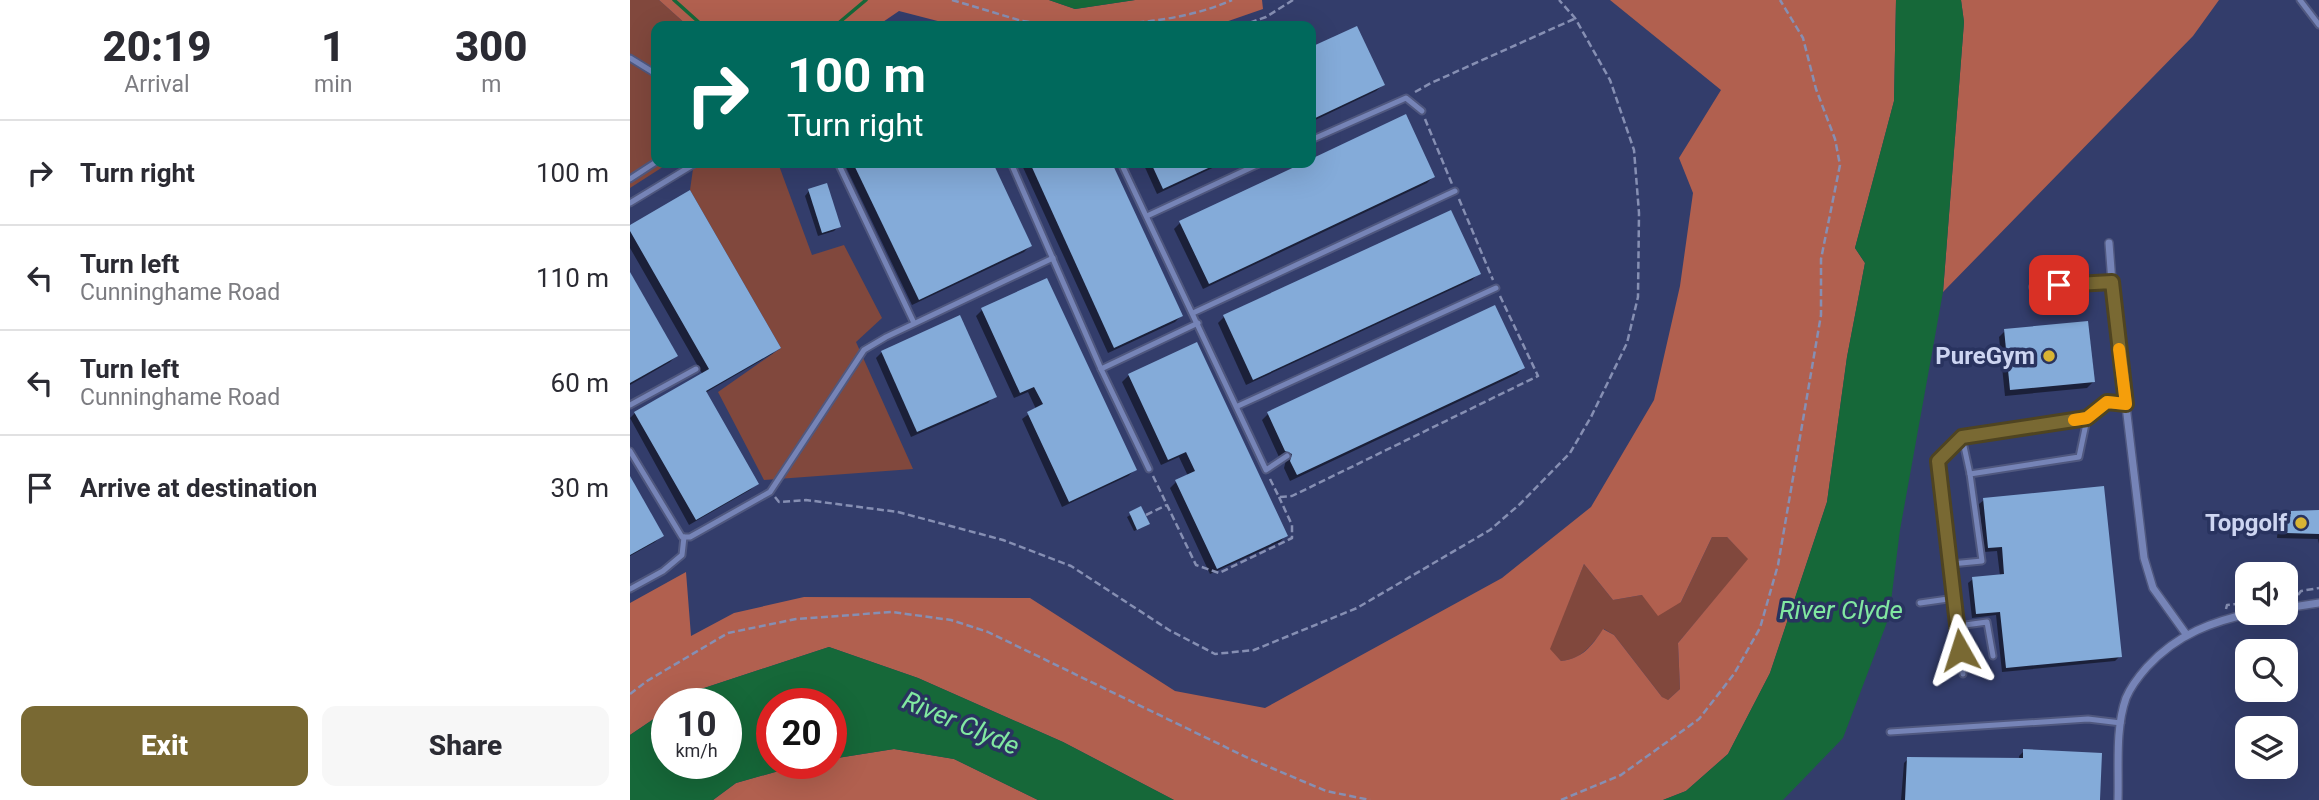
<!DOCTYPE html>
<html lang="en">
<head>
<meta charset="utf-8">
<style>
  :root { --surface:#fff; --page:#f7f7f7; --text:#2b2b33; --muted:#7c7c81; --line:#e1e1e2; --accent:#796933 }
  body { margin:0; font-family:Roboto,sans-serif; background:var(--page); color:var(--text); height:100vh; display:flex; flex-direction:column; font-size:26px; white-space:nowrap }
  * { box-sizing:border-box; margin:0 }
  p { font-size:23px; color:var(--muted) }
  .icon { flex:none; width:38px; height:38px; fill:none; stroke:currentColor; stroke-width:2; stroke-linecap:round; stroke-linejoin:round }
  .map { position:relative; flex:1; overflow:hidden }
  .details { display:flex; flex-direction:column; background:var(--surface); width:630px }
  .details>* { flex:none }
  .hud { position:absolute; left:21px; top:21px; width:665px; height:147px; border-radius:14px; box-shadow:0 7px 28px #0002; background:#00695c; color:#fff; overflow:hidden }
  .tools { position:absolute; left:1605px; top:562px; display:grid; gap:14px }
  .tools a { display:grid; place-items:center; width:63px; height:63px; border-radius:14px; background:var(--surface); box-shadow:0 7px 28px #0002; font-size:35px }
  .speed { position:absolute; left:21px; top:688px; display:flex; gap:14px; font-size:35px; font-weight:700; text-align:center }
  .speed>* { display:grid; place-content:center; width:91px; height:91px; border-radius:50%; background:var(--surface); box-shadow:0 7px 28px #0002; line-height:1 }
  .speed small { font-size:18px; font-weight:400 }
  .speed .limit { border:10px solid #d22; background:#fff; color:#111 }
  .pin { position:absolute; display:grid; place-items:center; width:60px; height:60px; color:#fff; margin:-30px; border-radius:14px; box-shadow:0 4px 10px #0006 }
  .me { position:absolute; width:77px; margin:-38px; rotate:354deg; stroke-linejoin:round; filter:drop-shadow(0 0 5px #0008) }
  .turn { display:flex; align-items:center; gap:24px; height:147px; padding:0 21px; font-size:32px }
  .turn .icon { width:91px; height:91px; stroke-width:2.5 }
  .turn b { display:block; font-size:49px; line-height:60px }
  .eta { display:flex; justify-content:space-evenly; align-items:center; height:119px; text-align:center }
  .eta b { font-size:42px; font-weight:800; line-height:49px }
  .action { display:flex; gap:14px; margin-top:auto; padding:14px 21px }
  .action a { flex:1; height:80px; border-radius:14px; background:var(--accent); color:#fff; font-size:28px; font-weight:800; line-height:80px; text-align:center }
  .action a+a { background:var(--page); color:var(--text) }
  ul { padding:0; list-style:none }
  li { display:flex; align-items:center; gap:21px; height:105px; padding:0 21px; border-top:2px solid var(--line) }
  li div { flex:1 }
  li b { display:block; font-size:26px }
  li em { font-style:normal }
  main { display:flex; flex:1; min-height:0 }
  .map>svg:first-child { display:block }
</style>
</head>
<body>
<main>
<section class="details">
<div class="eta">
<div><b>20:19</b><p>Arrival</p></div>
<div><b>1</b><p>min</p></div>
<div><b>300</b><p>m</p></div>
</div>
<ul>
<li><svg class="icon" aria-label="right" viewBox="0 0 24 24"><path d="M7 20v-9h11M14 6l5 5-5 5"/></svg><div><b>Turn right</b></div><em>100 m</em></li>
<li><svg class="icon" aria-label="left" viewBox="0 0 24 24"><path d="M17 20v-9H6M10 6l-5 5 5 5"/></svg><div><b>Turn left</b><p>Cunninghame Road</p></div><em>110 m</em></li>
<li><svg class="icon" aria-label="left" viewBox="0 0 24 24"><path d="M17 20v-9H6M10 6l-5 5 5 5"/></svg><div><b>Turn left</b><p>Cunninghame Road</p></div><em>60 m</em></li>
<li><svg class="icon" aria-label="arrive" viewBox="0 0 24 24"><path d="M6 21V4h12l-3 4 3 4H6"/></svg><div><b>Arrive at destination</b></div><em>30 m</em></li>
</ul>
<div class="action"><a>Exit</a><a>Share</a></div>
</section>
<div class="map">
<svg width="1689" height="800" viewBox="0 0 1689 800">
  <rect width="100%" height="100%" fill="#333d6b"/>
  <g fill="#81483d">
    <path d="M0,0H29L58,26H26V163H39L0,188Z"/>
    <path d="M75,163H148L182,255L214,245L252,318L226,342L283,469L134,480L88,392L151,348L60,190L63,169Z"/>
    <path d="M1082,537H1097L1119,559L1048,643L1050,689L1037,701L1032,697L984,635L974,629C961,645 953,659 931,661L919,649L954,564L983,600L1012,595L1051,602Z"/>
  </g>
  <g fill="#b1604f" fill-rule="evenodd">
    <path d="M29,0H419L445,9L505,0H632L633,9L584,26H327L269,11L247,26H58Z"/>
    <path d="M980,0H1266L1264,101L1225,248L1235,263L1217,357L1197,502L1140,673L1098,754L1056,791L1033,800H544L433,742L288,678L199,647L65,691L47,703L37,704V710L0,735V603L56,572L61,636L104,613L174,597L400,598L545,691L635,708L872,578L961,507L1024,400L1050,286L1063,193L1049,158L1091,90ZM1082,537H1097L1118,559L1048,643L1050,689L1038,700L1032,697L984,635L973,629C962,646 952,659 931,661L920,649L954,564L983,600L1012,595L1028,616L1051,602Z"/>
    <path d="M1331,0H1589L1563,36L1313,292L1334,22Z"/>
    <path d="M264,749L324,759L408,800H83L106,783L177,763H201V759Z"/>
  </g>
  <g fill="#166839">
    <path d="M419,0H505L445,9Z"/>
    <path d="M1266,0H1331L1334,22L1313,292L1270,530L1259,617L1213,738L1153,800H1033L1056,791L1098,754L1140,673L1197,502L1217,357L1235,263L1225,248L1264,101Z"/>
    <path d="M199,647L288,678L433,742L544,800H408L324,759L264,749L201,759V704H142V763H177L106,783L83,800H0V735L37,710V763H96V704L47,703L65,691Z"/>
  </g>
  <g fill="#0007">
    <path d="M726,28L753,85L746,91L681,122V49Z"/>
    <path d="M775,116L803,177L797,183L573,289L544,229L550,223Z"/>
    <path d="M214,163H361L400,246L394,252L282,305Z"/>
    <path d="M391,163H480L551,316L545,322L478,353Z"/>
    <path d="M513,163H593L527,194Z"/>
    <path d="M179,191L209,226L204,231L188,236L175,196Z"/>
    <path d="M0,227L149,347L142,354L75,393L127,484L120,490L59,525L0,418L5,413L73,375L0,248Z"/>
    <path d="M848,274L842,280L616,385L588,323L594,317Z"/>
    <path d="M0,276L46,356L40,362L0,385Z"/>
    <path d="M352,310L505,470L498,476L432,507L392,419L406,409L398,392L384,398L346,316Z"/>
    <path d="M1375,331L1463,382L1457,388L1375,396L1369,337Z"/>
    <path d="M566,344L656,535L650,542L580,574L540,488L546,482L558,476L549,457L531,465L492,382L499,375Z"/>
    <path d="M252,352L364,396L358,403L281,437L246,358Z"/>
    <path d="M893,368L887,374L660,481L654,468L656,460L649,457L632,420L638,414Z"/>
    <path d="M0,480L31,536L25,542L0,556Z"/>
    <path d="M1354,500L1490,656L1485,661L1372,672L1366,615L1342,618L1338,583L1343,579L1370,576L1367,551L1354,552L1349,504Z"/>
    <path d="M510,509L515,526L504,531L497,517Z"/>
    <path d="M1689,511V544L1688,539L1647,538L1648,522L1655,516L1662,512Z"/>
    <path d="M1394,751L1468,800H1271L1274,763L1278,759L1389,760V756Z"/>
  </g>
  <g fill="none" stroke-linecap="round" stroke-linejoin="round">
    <g stroke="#166839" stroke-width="3.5">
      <path d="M44,0L73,26"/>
      <path d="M205,26L236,0"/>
    </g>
  </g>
  <g fill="#84abd9">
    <path d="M727,26L755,85L681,120V47Z"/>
    <path d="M776,114L805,177L579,284L549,221L673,163H681V159Z"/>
    <path d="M223,163H363L402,246L289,300Z"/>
    <path d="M400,163H482L553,316L484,348Z"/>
    <path d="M521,163H589L533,189Z"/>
    <path d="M197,183L211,227L192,233L178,189Z"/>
    <path d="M60,190L151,348L76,391L129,484L66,520L4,412L79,369L0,231V225Z"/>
    <path d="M821,210L851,274L623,380L593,315Z"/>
    <path d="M0,272L48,356L0,383Z"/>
    <path d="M417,278L507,470L439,502L397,412L413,404L404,387L390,393L351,308Z"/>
    <path d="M865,305L895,368L667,475L660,461L662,454L655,451L637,412Z"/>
    <path d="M330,315L367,397L287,432L251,351Z"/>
    <path d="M1458,321L1465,382L1380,390L1374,329Z"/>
    <path d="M567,342L658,536L587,569L545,480L565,471L556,452L538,460L498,374Z"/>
    <path d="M0,476L34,536L0,555Z"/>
    <path d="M1474,486L1492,657L1376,668L1370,612L1346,614L1342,577L1374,574L1372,547L1358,548L1353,498Z"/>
    <path d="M511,506L520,524L507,530L499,512Z"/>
    <path d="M1689,510V534L1653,533L1654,514H1661V511Z"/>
    <path d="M1393,749L1472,753L1470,800H1275L1277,757L1393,758Z"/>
  </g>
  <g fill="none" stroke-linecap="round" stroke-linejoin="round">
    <defs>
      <g id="lane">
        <path d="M1670,0L1689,25"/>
        <path d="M0,58L26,74"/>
        <path d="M681,140L776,98L792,111"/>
        <path d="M208,163L284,323"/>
        <path d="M381,163L471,369L519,469"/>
        <path d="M491,163L636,470L657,456"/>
        <path d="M0,179L26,162"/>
        <path d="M0,203L66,163"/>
        <path d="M517,216L631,163"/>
        <path d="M563,313L825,191"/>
        <path d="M471,369L568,323"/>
        <path d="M0,405L66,369"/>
        <path d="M608,406L866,288"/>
        <path d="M0,451L52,537H60L140,492L234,350L256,337L423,258"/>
        <path d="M1340,474L1332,437L1457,419"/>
        <path d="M1321,564L1308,461L1332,437"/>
        <path d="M0,589L33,571L52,555L54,537"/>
        <path d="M1290,603L1325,598"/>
        <path d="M1328,626L1357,622L1363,656"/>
        <path d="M1333,674L1321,564L1352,561L1340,474L1449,457L1457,419L1477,402L1496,404"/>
        <path d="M1260,732L1458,719L1491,723"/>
      </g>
      <g id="street">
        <path d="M1479,243L1483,296L1514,558L1523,588L1556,634"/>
        <path d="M1403,287L1482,282"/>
        <path d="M1656,608L1689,603"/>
        <path d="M1488,800C1489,767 1485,729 1496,698C1501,686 1509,676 1517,667C1547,634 1583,621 1626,612"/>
      </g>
    </defs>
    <use href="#lane" stroke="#50587f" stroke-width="9"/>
    <use href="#street" stroke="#50587f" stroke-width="10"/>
    <g stroke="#868fb3" stroke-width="2.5" stroke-dasharray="7 3.5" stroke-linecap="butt">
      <path d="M322,0L392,21L434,26"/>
      <path d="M455,26C503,24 558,20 602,0"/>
      <path d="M610,26L636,17L663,0"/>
      <path d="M785,92L801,83L944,19"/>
      <path d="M795,119L822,184"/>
      <path d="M829,199L863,280"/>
      <path d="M523,476L566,565L589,573L662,538V525L649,497"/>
      <path d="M640,479L649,497L662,496L908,376L870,296"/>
      <path d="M145,497L149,502L176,500L268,512L373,540L441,566L539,630L585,654L624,650L727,608L860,530L890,504L940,453L961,417L997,343L1008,297L1009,213L1004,150L980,80L945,18L929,0"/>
      <path d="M516,515L537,505"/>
      <path d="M1668,595L1671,591L1689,588"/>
      <path d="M1596,609L1597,605L1617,603"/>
      <path d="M0,694L17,681L98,633L166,619L262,612L321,620L358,632L618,758L696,791L740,800"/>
      <path d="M931,800L991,775L1069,719L1104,674L1130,628L1148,565L1191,315V259L1210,165L1205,139L1186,89L1173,38L1150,0"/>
    </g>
    <use href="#lane" stroke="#7684b7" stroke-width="5"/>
    <use href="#street" stroke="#7684b7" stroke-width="7"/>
  </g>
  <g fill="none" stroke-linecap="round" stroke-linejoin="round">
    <defs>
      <path id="route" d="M1330,650L1308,461L1332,437L1457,418L1477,402L1496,404L1482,282L1429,285"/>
    </defs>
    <use href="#route" stroke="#4f4421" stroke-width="18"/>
    <use href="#route" stroke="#796933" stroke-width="12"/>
    <path stroke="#f59e0b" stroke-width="12" d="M1444,420L1457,418L1477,402L1496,404L1489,349"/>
  </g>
  <g fill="#d8b434" stroke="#29335f" stroke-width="2.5">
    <circle cx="1419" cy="356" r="7"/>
    <circle cx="1671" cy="523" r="7"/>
  </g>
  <g text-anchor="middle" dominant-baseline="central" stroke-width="7" stroke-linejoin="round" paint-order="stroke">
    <g font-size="24" font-weight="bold" fill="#cdd5f1" stroke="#29335f" text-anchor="end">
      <text x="1405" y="356">PureGym</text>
      <text x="1657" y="523">Topgolf</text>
    </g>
    <g font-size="26" font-style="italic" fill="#81e8a1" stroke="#29335f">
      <text x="1211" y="610">River Clyde</text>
      <text transform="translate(331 723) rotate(23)">River Clyde</text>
    </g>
  </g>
</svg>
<div class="tools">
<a><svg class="icon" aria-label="sound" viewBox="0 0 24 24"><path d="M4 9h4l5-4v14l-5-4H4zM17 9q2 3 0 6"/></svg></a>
<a><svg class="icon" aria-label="search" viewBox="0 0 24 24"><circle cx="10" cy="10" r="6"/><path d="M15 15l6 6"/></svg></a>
<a><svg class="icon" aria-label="layers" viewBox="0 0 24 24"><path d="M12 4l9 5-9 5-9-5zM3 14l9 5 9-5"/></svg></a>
</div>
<div class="speed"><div>10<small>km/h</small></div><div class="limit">20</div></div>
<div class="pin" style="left:1429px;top:285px;background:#d93025"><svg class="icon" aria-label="arrive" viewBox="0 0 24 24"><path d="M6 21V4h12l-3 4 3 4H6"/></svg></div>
<svg class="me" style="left:1330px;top:650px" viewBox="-20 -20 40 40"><path d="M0-17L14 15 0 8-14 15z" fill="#796933" stroke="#fff" stroke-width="4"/></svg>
<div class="hud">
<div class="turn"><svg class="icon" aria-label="right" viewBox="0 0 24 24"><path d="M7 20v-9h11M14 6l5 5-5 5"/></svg><div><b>100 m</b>Turn right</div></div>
</div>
</div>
</main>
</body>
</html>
